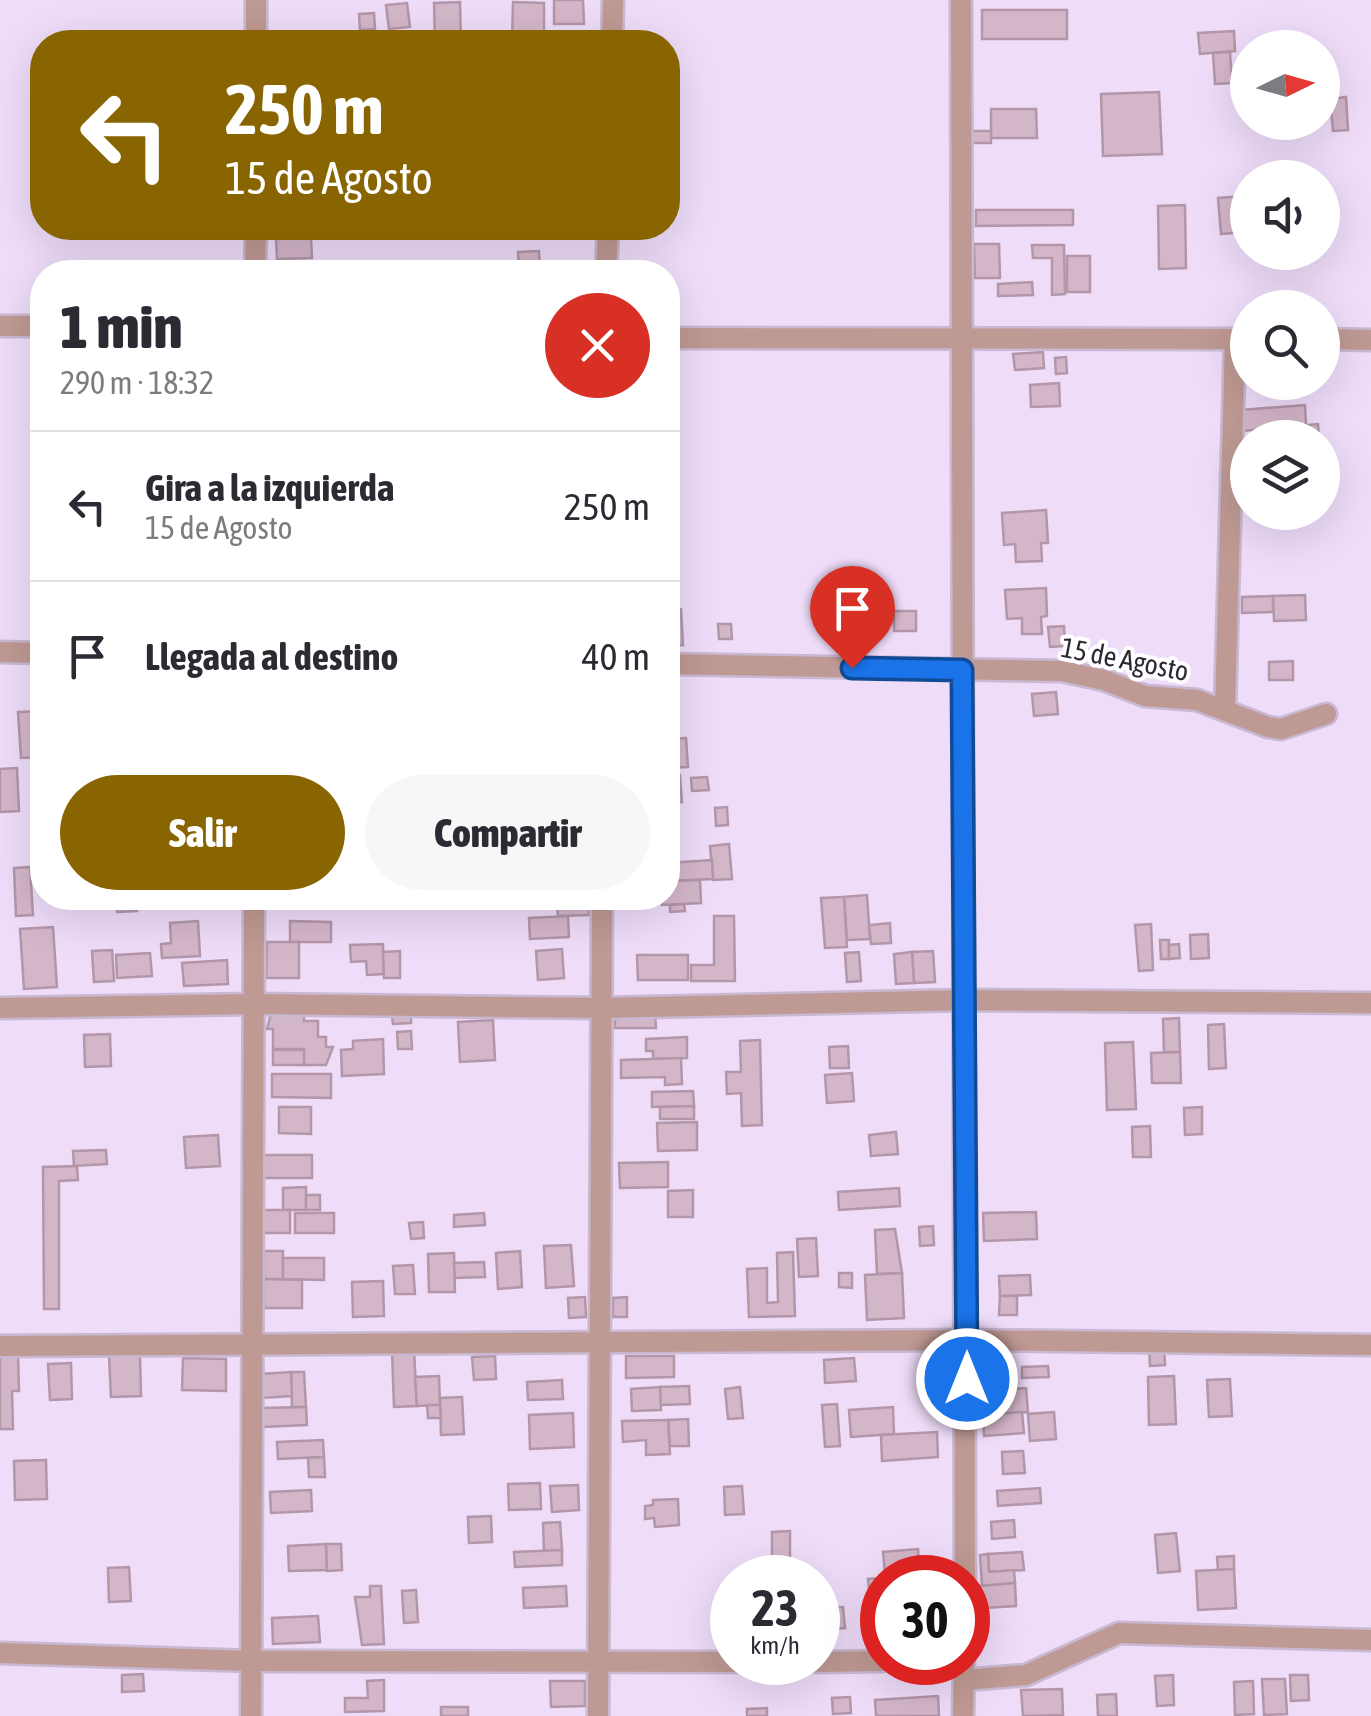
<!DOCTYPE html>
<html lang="es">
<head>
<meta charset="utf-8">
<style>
  :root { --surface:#fff; --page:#f7f7f7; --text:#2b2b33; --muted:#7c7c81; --line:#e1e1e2; --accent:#896502 }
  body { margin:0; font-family:"Asap Condensed",sans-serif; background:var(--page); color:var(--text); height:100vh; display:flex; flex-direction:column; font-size:38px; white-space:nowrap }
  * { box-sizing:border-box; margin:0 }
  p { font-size:32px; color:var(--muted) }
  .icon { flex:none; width:55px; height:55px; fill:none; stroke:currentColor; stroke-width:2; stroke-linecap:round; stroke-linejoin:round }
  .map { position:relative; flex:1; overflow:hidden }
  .drawer { position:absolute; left:30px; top:260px; width:650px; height:650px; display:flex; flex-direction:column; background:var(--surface); border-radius:40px; box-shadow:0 10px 40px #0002 }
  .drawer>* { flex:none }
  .top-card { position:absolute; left:30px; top:30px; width:650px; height:210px; border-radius:40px; box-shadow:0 10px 40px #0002; background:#896502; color:#fff; overflow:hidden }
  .needle { width:65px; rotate:85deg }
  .controls { position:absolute; left:1230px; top:30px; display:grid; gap:20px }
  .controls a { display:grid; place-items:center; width:110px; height:110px; border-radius:50%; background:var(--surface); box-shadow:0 10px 40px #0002; font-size:50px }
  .speed { position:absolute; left:710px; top:1555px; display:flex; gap:20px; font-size:50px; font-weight:700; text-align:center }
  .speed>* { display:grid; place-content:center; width:130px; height:130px; border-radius:50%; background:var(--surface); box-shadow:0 10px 40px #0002; line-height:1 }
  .speed small { font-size:25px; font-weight:400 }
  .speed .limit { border:15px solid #d22; background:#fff; color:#111 }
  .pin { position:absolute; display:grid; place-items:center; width:85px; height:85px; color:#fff; margin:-102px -42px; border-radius:50% 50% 50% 0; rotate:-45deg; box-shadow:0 0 10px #0007 }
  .pin .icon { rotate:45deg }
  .me { position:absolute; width:110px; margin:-55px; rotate:0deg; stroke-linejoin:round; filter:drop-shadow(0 0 8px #0008) }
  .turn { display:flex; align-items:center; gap:35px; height:210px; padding:0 30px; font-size:45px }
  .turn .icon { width:130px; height:130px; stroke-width:2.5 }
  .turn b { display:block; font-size:70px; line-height:85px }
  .round { display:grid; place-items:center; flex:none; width:105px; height:105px; border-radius:52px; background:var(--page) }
  .summary { display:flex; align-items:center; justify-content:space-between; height:170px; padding:0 30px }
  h1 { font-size:60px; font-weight:800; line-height:75px }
  .primary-button { display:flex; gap:20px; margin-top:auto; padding:20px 30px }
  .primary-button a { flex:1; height:115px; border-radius:60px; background:var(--accent); color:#fff; font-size:40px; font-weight:800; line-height:115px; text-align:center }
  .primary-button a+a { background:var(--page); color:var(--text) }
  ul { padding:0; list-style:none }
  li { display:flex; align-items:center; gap:30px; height:150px; padding:0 30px; border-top:2px solid var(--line) }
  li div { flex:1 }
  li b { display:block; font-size:38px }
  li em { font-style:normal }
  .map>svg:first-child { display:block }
</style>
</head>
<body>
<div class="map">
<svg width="1371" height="1716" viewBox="0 0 1371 1716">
  <rect width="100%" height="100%" fill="#eedcf9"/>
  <g fill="#d4b6c9" stroke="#b396a8" stroke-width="2.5">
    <path d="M554,0H583L584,24H554Z"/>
    <path d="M460,2L461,42H435L434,3Z"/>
    <path d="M513,2L544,3V42H512Z"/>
    <path d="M407,3L410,27L389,29L386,5Z"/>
    <rect x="982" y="10" width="85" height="29"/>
    <path d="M374,13L375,29L360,30L359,14Z"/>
    <path d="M1234,31L1235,51L1200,54L1198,33Z"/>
    <path d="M1230,52L1232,83L1215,84L1213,53Z"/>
    <path d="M1159,92L1162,154L1103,156L1101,94Z"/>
    <path d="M1346,97L1348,130L1333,131L1330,99Z"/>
    <path d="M991,109H1036L1037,138H991Z"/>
    <path d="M42,131V151H34L33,132Z"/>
    <rect x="971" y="131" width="20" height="12"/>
    <path d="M1244,196L1247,232L1221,234L1218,198Z"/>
    <path d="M1185,205L1186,268L1159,269L1158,206Z"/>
    <path d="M976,210H1073V225L976,226Z"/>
    <path d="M273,228H311V237L274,238Z"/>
    <path d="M311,237L312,258L277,259L276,238Z"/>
    <path d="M974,244H999L1000,278H975Z"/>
    <path d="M1032,245H1064L1065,294L1052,295V258H1033Z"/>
    <path d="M539,251L540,272H519L518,252Z"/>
    <rect x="1067" y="256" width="23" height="36"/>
    <path d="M1032,282L1033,295L998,296V284Z"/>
    <path d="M1043,352L1044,368L1015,370L1013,354Z"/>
    <path d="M1066,357L1067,373L1056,374L1055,358Z"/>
    <path d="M1059,383L1060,406L1031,407L1030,385Z"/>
    <path d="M1305,405L1306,425L1243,431L1241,410Z"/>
    <path d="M1318,424L1319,438H1297L1296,426Z"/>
    <path d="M1046,510L1048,543H1041L1042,561L1016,562L1015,544L1004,545L1002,513Z"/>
    <path d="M1046,588L1047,616L1041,617L1042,634H1022V618L1007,619L1005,590Z"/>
    <path d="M1305,595L1306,620L1274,621L1273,596Z"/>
    <path d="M1273,596V612L1242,613V597Z"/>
    <path d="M681,609L683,645L668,646V610Z"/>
    <rect x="894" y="611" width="22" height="20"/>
    <path d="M718,624H731L732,639H719Z"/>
    <path d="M1064,626L1065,646L1050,647L1048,627Z"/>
    <path d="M1293,661V680H1269V662Z"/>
    <path d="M1056,692L1058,714L1034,716L1032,694Z"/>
    <path d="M42,711V757L21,758L18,712Z"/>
    <path d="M686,738L688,767L668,768V739Z"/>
    <path d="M17,768L19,811L0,812V769Z"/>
    <path d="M680,775L682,802L668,803V776Z"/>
    <path d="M707,777L709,790L692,791L691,778Z"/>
    <path d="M727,807L728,825L716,826L715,808Z"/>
    <path d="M729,844L732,879L713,880L710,846Z"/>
    <path d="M712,860L713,879L668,881V863Z"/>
    <path d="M30,867L33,915L16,916L14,868Z"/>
    <path d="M700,880L701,903L662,905V898H668V881Z"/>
    <path d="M867,895L870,939L847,940L844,897Z"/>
    <path d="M844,897L847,947L825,948L821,898Z"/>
    <path d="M116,898H136L137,911L117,912Z"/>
    <path d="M549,898H588L589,915L558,916L557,906L550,907Z"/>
    <path d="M684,904L685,911L670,912V905Z"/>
    <path d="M568,916L569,937L530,939L529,918Z"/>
    <path d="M714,916H734L735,981H691V965H714Z"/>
    <path d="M198,921L200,956L162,958L161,944L171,943L170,923Z"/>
    <path d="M290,921L331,922V942H290Z"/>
    <path d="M890,923L891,943L871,944L869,925Z"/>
    <path d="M1151,924L1153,970L1139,971L1135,925Z"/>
    <path d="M53,927L57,987L24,989L20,929Z"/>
    <path d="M1208,934L1209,958L1191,959L1190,935Z"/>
    <path d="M1160,940H1169V959H1161Z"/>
    <path d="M267,942H299V978H266Z"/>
    <path d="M383,944L384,974L367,975L366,961L351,962L350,945Z"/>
    <path d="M1179,944L1180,958L1169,959V945Z"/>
    <path d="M562,949L564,978L538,980L536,951Z"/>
    <path d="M112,950L114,981L94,982L92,951Z"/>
    <path d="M400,951V978H384L383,952Z"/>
    <path d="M933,951L935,982L914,983L912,952Z"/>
    <path d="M859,952L861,981L847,982L845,953Z"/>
    <path d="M912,952L914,983L896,984L894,954Z"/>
    <path d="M150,953L152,976L117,978L116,955Z"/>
    <path d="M637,955H688V980H638Z"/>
    <path d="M227,960L228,984L184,986L182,963Z"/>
    <path d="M273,1006H304V1021H318V1037H326V1047H333L326,1065H304V1049H273V1029H267Z"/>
    <path d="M411,1014V1023L393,1024L392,1015Z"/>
    <path d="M615,1014H655L656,1028H615Z"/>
    <path d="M1179,1018L1180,1052H1164L1163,1019Z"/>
    <path d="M493,1020L495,1060L460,1062L458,1022Z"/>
    <path d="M1224,1024L1226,1068L1209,1069L1208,1025Z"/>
    <path d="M411,1031L412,1049H398L397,1032Z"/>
    <path d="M110,1034L111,1066L85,1067L84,1035Z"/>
    <path d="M687,1037V1058L653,1059V1051H646V1039Z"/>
    <path d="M383,1039L384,1074L342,1076L341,1050L353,1049V1041Z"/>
    <path d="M760,1040L762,1125L742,1126L741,1093L727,1094L726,1072H741L740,1041Z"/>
    <path d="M1133,1042L1136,1109L1107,1110L1105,1043Z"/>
    <path d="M848,1046L849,1068H830L829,1047Z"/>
    <rect x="273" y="1050" width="31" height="15"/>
    <path d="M1180,1052L1181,1083H1152L1151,1053Z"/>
    <path d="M681,1058L682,1084L665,1085V1077L621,1078V1060Z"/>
    <path d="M852,1073L854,1101L827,1103L825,1075Z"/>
    <path d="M272,1074H331V1098L272,1097Z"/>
    <path d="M693,1091L694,1106L652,1107V1092Z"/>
    <path d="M694,1106V1119H660V1107Z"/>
    <path d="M279,1107H311V1134L279,1133Z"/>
    <path d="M1202,1107V1134L1185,1135L1184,1108Z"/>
    <path d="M697,1122V1150L658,1151L657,1123Z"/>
    <path d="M1150,1126L1151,1157H1133L1132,1127Z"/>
    <path d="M896,1132L898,1154L871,1156L869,1135Z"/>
    <path d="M218,1135L220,1166L186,1168L184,1137Z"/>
    <path d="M106,1150L107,1164L74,1166L73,1151Z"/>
    <rect x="262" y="1155" width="50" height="23"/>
    <path d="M668,1162V1187L620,1188L619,1163Z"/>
    <path d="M77,1166L78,1180L59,1181V1309H44L43,1167Z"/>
    <path d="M306,1187V1210H283V1188Z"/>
    <path d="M899,1188L900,1206L839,1210L838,1192Z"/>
    <path d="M693,1190V1217H668V1191Z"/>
    <rect x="306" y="1195" width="14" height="15"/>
    <rect x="257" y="1210" width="33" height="23"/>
    <path d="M1036,1212L1037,1239L984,1241L983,1213Z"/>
    <rect x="295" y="1213" width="39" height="20"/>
    <path d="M484,1213L485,1225L454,1227V1215Z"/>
    <path d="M423,1222L424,1238L411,1239L409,1223Z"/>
    <path d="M933,1226L934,1245L920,1246L919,1227Z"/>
    <path d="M895,1229L902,1273L877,1274L875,1230Z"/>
    <path d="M816,1238L818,1276L799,1277L797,1239Z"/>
    <path d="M571,1245L574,1286L546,1288L544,1246Z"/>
    <rect x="264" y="1251" width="19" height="28"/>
    <path d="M520,1251L522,1287L498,1289L496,1253Z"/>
    <path d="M793,1252L795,1316L749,1317L747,1269L767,1268V1303L778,1302L777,1253Z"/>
    <path d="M454,1253L455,1292H429L428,1254Z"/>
    <path d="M283,1258H324V1280L283,1279Z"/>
    <path d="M484,1262L485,1277L455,1278L454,1263Z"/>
    <path d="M413,1265L415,1294H395L393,1266Z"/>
    <path d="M839,1273H852V1288L839,1287Z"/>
    <path d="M902,1273L904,1318L867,1320L865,1275Z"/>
    <path d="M1030,1275L1031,1295L1000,1296L999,1276Z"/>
    <path d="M264,1279L302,1280V1308H264Z"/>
    <path d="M383,1281L384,1316L353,1317L352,1282Z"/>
    <path d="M1000,1296H1017V1315H999Z"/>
    <path d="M585,1297L586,1317L569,1318L568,1298Z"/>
    <path d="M627,1297V1317H613V1298Z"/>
    <path d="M1164,1343L1165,1365L1150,1366L1149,1344Z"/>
    <path d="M414,1350L417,1406L394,1407L392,1351Z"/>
    <path d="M988,1350L989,1368L1005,1366L1006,1378L977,1380L974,1351Z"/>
    <path d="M0,1354H18L19,1391H12L13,1429H0Z"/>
    <path d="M140,1355L141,1396L111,1397L109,1356Z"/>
    <path d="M495,1356L496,1379L474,1380L472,1357Z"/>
    <path d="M626,1356H674V1377L626,1378Z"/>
    <path d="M183,1358L226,1359V1391L182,1390Z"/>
    <path d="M854,1358L856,1381L825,1383L824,1360Z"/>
    <path d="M71,1363L72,1399L50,1400L48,1364Z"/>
    <path d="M1048,1366L1049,1377L1022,1378V1367Z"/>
    <path d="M291,1372H304L306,1407H292Z"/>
    <path d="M291,1372L292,1396L261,1398L260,1374Z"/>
    <path d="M439,1376L440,1405L417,1406L415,1377Z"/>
    <path d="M1174,1376L1176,1424L1149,1425L1148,1377Z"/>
    <path d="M1230,1379L1232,1416L1209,1417L1207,1380Z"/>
    <path d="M562,1380L563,1399L528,1400L527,1382Z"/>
    <path d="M689,1386L690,1404L660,1405V1387Z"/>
    <path d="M660,1387L661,1410L632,1411L631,1389Z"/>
    <path d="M740,1387L743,1418L728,1419L725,1389Z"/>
    <path d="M1026,1388L1028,1412L997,1414L996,1390Z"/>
    <path d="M462,1397L464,1434L441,1435L440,1398Z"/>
    <path d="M837,1404L840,1446L825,1447L822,1405Z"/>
    <path d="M427,1405H440L441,1418H428Z"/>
    <path d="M306,1407L307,1425L262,1427V1408Z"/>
    <path d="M893,1407L894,1434L851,1437L849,1410Z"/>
    <path d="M1022,1412L1024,1433L984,1436L983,1415Z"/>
    <path d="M1054,1412L1056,1439L1030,1441L1028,1414Z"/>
    <path d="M573,1413L574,1447L530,1449L529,1415Z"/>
    <path d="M688,1419L689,1446H670L668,1420Z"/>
    <path d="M668,1420L670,1454L646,1455V1440L623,1442L622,1421Z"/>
    <path d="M937,1432L938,1457L882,1461L881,1435Z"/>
    <path d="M323,1440L324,1457L278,1459L277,1442Z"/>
    <path d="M1023,1451L1025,1473L1003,1474L1002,1452Z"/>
    <path d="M324,1457L325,1477H309L308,1458Z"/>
    <path d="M46,1460L47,1499L15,1500L14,1461Z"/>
    <path d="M540,1483L541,1509L509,1510L508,1484Z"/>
    <path d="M578,1485L579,1510L552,1512L550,1486Z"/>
    <path d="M742,1486L744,1514L725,1515L724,1487Z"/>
    <path d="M1040,1488L1041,1503L998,1506L997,1491Z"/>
    <path d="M311,1490L312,1511L271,1513L270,1492Z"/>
    <path d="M678,1499L679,1525L655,1527L654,1518L645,1519V1506L653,1505V1500Z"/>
    <path d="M491,1516L492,1542L469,1543L468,1517Z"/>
    <path d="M1014,1520L1015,1537L992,1539L991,1522Z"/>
    <path d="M560,1522L562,1550L544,1551L543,1523Z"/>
    <path d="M790,1531V1564H772V1532Z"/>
    <path d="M1176,1533L1180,1571L1158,1573L1155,1535Z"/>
    <path d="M326,1544L327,1570L289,1571L288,1546Z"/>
    <path d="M326,1544H341L342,1570L327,1571Z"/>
    <path d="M918,1549L919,1572L885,1574L883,1552Z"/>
    <path d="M562,1550V1565L515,1567L514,1552Z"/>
    <path d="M1022,1552L1024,1570L989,1572L988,1554Z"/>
    <path d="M988,1554L989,1572L1014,1570L1015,1583L982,1586L980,1555Z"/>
    <path d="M1234,1556V1569L1218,1570L1217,1557Z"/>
    <path d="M129,1567L131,1601L109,1602L108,1568Z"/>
    <path d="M1234,1569L1236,1608L1198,1610L1196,1571Z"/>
    <path d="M882,1578V1599L870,1600L868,1579Z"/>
    <path d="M1015,1583L1016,1606L968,1609V1587Z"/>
    <path d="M370,1586H381L384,1644L362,1645L355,1597H370Z"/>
    <path d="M566,1586L567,1606L524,1608L523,1588Z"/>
    <path d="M416,1590L418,1622L404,1623L402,1591Z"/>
    <path d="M843,1607L845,1628L824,1630L822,1608Z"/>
    <path d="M318,1616L320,1642L273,1644L272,1618Z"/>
    <path d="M143,1674L144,1691L122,1692V1675Z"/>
    <path d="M1173,1675L1174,1705L1157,1706L1155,1676Z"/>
    <path d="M1290,1675H1308L1309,1700L1291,1701Z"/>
    <path d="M1262,1679H1285L1287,1714L1264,1715Z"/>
    <path d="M384,1680V1711L345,1712V1698H368L367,1681Z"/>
    <path d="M550,1681H585V1706L551,1707Z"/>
    <path d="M1253,1681L1254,1714L1235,1715L1234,1682Z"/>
    <path d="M1062,1689L1063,1715L1023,1716L1021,1690Z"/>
    <path d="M1116,1694L1117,1716H1098L1097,1695Z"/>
    <path d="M938,1696L939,1716H876L875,1700Z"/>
    <path d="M850,1697L851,1713L833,1714L832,1698Z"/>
    <rect x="441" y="1707" width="27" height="9"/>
    <path d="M767,1708V1716H747V1709Z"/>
  </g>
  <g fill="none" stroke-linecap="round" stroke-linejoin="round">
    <defs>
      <g id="street">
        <path d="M961,0L965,1578"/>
        <path d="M256,42V0"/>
        <path d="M612,42L613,0"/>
        <path d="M255,272L256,228"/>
        <path d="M606,272L608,228"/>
        <path d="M0,326H42"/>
        <path d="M668,338L1248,339"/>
        <path d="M1322,339L1371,340"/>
        <path d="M0,652L42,653"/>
        <path d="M668,664L1062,671L1104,680L1145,696L1197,700L1268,727L1281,729L1326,714"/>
        <path d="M1225,708L1235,339"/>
        <path d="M0,1008L254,1004L601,1008L965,1000L1371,1003"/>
        <path d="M0,1346L967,1340L1371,1345"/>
        <path d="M0,1653L252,1661L778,1662"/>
        <path d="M818,1662L882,1661"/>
        <path d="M964,1680L1026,1675L1119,1633L1371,1640"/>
        <path d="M251,1716L254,898"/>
        <path d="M598,1716L602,898"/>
        <path d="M963,1716L964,1662"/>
      </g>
    </defs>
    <use href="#street" stroke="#c8b8d1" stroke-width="25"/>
    <use href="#street" stroke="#bf9993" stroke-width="20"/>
  </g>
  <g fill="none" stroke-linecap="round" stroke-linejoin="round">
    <defs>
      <path id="route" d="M852,668L962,670L967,1379"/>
    </defs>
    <use href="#route" stroke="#114b97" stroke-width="25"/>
    <use href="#route" stroke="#1a73e8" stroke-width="18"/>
  </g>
  <g text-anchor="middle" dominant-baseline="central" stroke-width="8" stroke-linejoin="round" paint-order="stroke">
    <g font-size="28" fill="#2e2832" stroke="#fff">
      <text transform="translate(1125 659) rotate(11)">15 de Agosto</text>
    </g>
  </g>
</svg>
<div class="controls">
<a><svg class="needle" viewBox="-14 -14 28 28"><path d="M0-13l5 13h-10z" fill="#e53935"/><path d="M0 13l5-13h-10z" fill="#7c7c81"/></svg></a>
<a><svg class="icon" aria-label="sound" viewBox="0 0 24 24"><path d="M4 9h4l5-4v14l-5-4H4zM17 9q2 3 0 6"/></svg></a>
<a><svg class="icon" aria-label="search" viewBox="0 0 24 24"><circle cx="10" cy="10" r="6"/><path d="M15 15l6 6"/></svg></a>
<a><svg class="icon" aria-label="layers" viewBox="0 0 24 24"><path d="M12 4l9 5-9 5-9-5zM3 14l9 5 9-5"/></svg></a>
</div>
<div class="speed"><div>23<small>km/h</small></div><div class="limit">30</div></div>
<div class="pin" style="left:852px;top:668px;background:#d93025"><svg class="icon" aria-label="arrive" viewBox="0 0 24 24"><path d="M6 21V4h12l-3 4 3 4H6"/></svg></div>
<svg class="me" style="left:967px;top:1379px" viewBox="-20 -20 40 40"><circle r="17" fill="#1a73e8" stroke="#fff" stroke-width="3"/><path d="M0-11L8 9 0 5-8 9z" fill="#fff"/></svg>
<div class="top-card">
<div class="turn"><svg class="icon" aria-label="left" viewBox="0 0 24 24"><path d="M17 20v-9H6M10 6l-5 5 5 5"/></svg><div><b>250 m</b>15 de Agosto</div></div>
</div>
<section class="drawer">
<div class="summary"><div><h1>1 min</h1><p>290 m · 18:32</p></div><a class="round" style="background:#d93025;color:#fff"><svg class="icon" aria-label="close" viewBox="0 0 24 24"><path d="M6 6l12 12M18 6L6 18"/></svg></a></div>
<ul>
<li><svg class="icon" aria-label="left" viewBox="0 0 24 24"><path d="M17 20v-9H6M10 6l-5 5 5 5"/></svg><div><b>Gira a la izquierda</b><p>15 de Agosto</p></div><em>250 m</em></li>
<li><svg class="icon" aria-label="arrive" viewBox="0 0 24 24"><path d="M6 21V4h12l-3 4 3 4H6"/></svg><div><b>Llegada al destino</b></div><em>40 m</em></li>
</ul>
<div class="primary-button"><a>Salir</a><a>Compartir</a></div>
</section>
</div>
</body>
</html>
